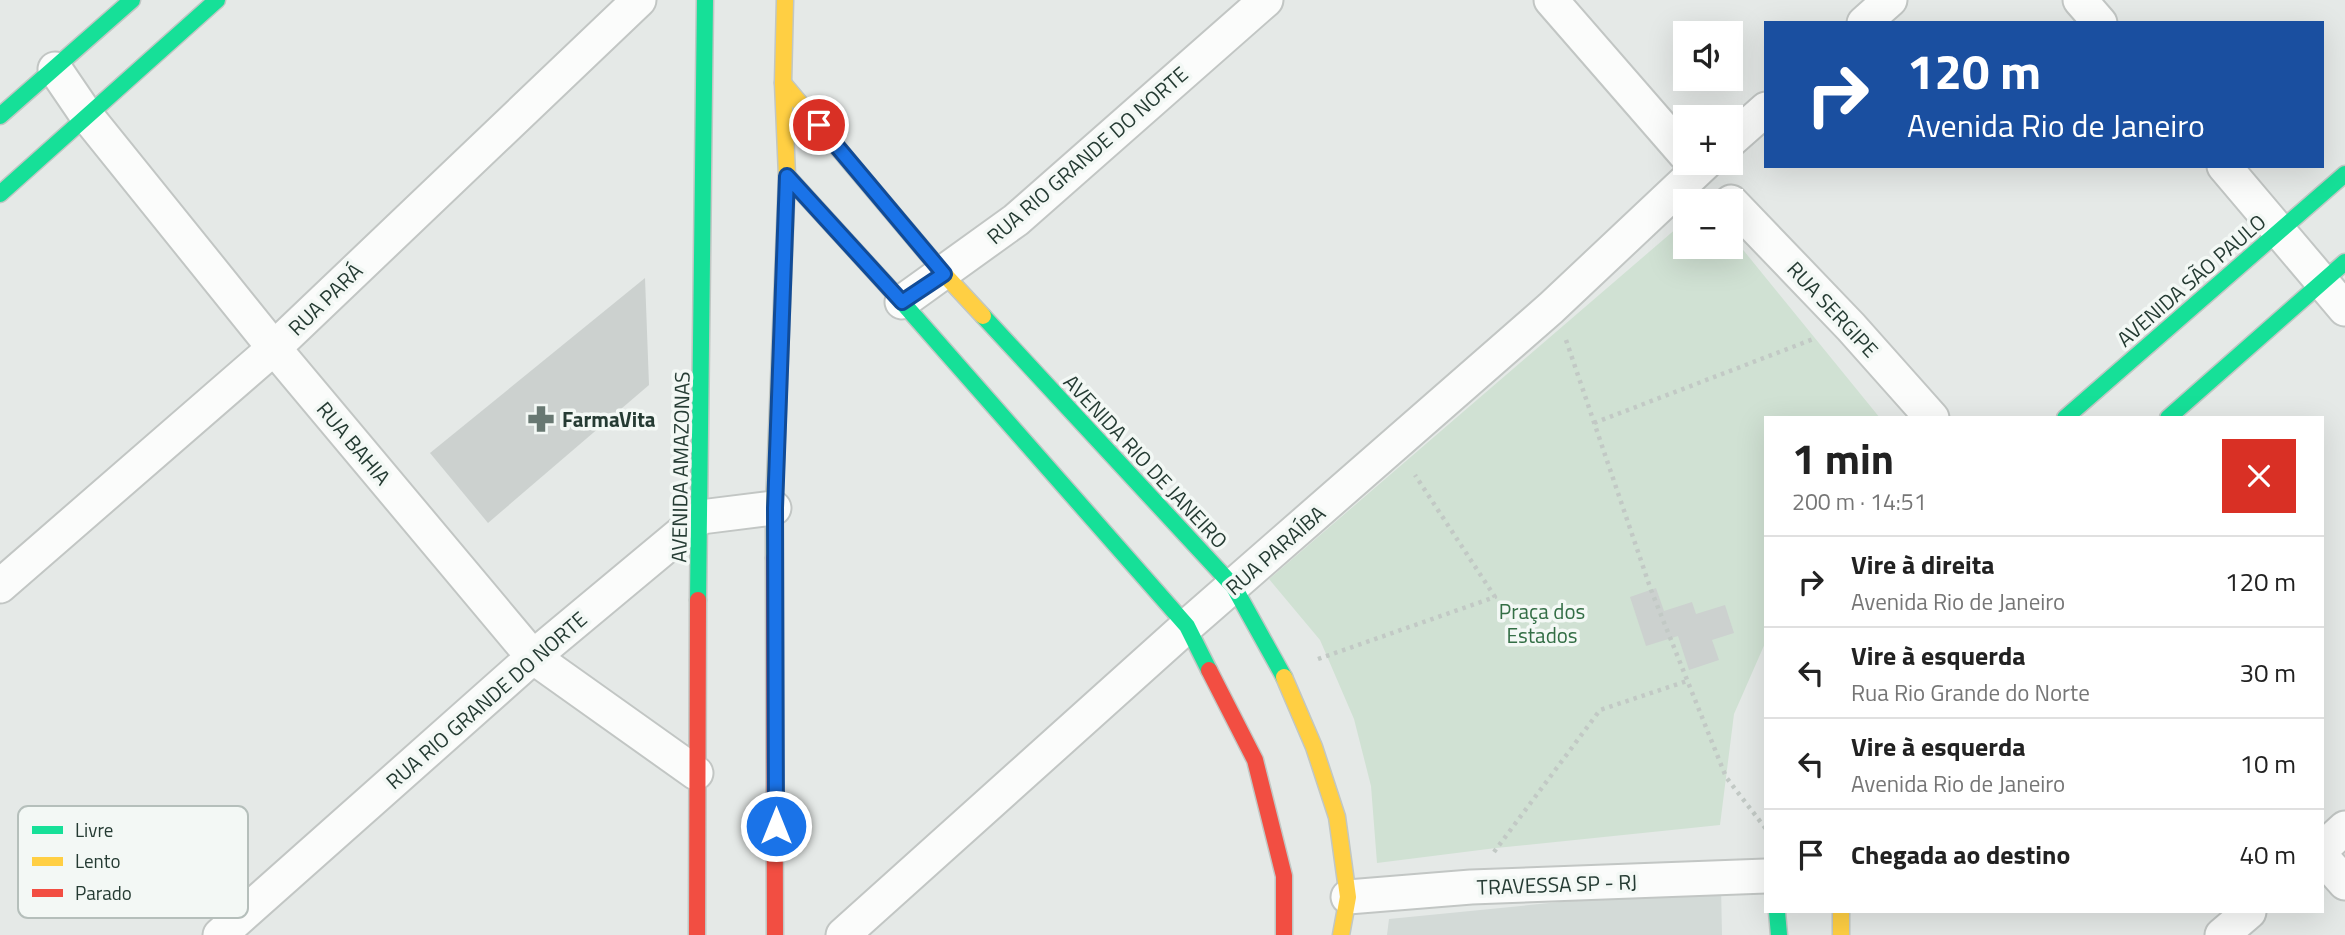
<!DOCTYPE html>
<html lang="pt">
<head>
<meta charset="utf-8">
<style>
  :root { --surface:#fff; --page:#f6f6f6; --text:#222; --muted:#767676; --line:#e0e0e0 }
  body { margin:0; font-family:"Titillium Web",sans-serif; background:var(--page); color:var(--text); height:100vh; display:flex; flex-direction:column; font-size:26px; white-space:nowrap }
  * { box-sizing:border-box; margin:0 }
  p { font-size:23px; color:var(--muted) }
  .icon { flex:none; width:38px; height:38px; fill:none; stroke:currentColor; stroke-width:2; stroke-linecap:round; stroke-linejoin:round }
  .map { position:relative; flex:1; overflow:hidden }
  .drawer { position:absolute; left:1764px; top:416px; width:560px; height:497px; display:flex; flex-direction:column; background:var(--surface); border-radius:0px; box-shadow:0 7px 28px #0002 }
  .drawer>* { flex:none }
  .hud { position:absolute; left:1764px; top:21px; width:560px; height:147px; border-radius:0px; box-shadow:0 7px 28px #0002; background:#1a4fa0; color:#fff; overflow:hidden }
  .buttons { position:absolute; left:1673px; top:21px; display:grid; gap:14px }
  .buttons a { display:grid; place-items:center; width:70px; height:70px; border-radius:0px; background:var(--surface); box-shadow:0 7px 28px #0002; font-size:35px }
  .pin { position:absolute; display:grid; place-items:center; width:60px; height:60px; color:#fff; margin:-30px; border:4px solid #fff; border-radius:50%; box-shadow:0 2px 7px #0007 }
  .me { position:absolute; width:77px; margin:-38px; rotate:0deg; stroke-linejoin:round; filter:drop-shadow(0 0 5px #0008) }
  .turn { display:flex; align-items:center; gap:24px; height:147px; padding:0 28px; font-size:32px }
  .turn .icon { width:91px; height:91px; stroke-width:2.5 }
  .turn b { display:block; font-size:49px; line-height:60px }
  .round { display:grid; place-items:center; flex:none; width:74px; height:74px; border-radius:0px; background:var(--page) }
  .headline { display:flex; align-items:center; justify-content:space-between; height:119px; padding:0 28px }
  h1 { font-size:42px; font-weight:700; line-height:52px }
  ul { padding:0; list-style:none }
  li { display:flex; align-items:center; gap:21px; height:91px; padding:0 28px; border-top:2px solid var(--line) }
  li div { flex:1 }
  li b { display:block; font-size:26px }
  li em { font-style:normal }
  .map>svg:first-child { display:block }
</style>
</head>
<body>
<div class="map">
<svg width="2345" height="935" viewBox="0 0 2345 935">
  <rect width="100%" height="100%" fill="#e5e9e7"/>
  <path fill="#d3dad7" d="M1721,886L1722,935H1387L1389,919Z"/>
  <path fill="#d0e1d3" d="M1685,221V247H1731V235L1880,418H1766V641L1734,714L1720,825L1496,848L1377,863L1371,786L1354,719L1320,640L1269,579Z"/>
  <g fill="#ccd1cf">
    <path d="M645,278L649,385L488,523L430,453Z"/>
    <path d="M1656,588L1664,611L1692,602L1696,614L1725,605L1734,633L1712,640L1719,660L1689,670L1678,636L1646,646L1630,597Z"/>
  </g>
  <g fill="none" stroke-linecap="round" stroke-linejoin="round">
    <defs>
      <g id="street">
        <path d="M1551,0L1685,154"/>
        <path d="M2080,0L2100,23"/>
        <path d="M1864,23L1890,0"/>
        <path d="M55,69L87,116L274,348L533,657L696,773"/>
        <path d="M1731,140L1766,109"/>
        <path d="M2224,166L2345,309"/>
        <path d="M1731,202L1851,327L1932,418"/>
        <path d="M902,302L1016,220L1266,0"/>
        <path d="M0,586L274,348L639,0"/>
        <path d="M2322,849L2345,828"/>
        <path d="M2322,857L2345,883"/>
        <path d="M1348,897L1471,887L1766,876"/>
        <path d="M220,935L533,657L701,517L774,508"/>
        <path d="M843,935L1187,626L1551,308L1705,163"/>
        <path d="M2222,935L2249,912"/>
      </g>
      <g id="fast">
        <path d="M0,116L132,0"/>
        <path d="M787,176L902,302L1187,626L1209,670"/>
        <path d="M0,194L217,0"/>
        <path d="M983,316L1234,587L1284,677"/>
        <path d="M2065,418L2345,174"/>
        <path d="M2168,418L2345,262"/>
        <path d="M698,600L705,0"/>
        <path d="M1777,912L1779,935"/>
      </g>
      <g id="slow">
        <path d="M783,83L944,274L983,316"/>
        <path d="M774,558V508L787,176L783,83L785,0"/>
        <path d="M1284,677L1314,747L1337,817L1348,897L1341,935"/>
        <path d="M1841,912V935"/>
      </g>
      <g id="jam">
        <path d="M774,558L775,935"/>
        <path d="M1209,670L1255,760L1284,876V935"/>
        <path d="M697,935L698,600"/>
      </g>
    </defs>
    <use href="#street" stroke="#c2c6c4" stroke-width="37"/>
    <use href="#fast" stroke="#c1c7c4" stroke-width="19"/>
    <use href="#slow" stroke="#c1c7c4" stroke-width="19"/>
    <use href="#jam" stroke="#c1c7c4" stroke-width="19"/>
    <g stroke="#c2c9c5" stroke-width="4.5" stroke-dasharray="3.5 5" stroke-linecap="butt">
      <path d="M1566,340L1651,590L1726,777L1766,829"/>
      <path d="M1594,423L1816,338"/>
      <path d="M1318,659L1495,597L1415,475"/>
      <path d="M1494,852L1600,710L1687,681"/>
    </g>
    <use href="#street" stroke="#fbfcfb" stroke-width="33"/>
    <use href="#fast" stroke="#16e098" stroke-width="16"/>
    <use href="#slow" stroke="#ffcf43" stroke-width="16"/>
    <use href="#jam" stroke="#f24e42" stroke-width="16"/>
  </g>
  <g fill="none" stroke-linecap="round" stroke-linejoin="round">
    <defs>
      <path id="route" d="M776,826L775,508L787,176L902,302L944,274L819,125"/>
    </defs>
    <use href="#route" stroke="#114b97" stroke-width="18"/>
    <use href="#route" stroke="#1a73e8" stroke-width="12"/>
  </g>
  <defs>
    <symbol id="pharmacy-bare" viewBox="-9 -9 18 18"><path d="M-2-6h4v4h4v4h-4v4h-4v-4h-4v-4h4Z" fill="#687872" stroke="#f3f8f5" stroke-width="2.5" paint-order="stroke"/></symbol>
  </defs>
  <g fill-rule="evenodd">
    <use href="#pharmacy-bare" x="522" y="400" width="38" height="38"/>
  </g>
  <g text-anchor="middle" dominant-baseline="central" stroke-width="7" stroke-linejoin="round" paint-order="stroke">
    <g font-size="21" fill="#253b33" stroke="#f3f8f5">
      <text transform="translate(1087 155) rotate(-41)">RUA RIO GRANDE DO NORTE</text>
      <text transform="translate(2191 280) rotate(-41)">AVENIDA SÃO PAULO</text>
      <text transform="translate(325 299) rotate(-44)">RUA PARÁ</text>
      <text transform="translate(1833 309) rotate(47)">RUA SERGIPE</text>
      <text transform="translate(354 443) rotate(50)">RUA BAHIA</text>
      <text transform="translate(1146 461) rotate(47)">AVENIDA RIO DE JANEIRO</text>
      <text transform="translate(680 467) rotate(-89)">AVENIDA AMAZONAS</text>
      <text transform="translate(1275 550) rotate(-41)">RUA PARAÍBA</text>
      <text transform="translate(486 700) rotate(-41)">RUA RIO GRANDE DO NORTE</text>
      <text transform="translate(1557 884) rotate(-2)">TRAVESSA SP - RJ</text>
    </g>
    <g font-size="21" font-weight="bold" fill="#253b33" stroke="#f3f8f5" text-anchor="start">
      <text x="562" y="419">FarmaVita</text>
    </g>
    <g font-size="21" fill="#336e45" stroke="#f3f8f5">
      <text x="1542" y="611">Praça dos<tspan x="1542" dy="24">Estados</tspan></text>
    </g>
  </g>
  <rect x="18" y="806" width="230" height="112" rx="10" fill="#f3f8f5" stroke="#b5bfbb" stroke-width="2"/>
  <rect x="32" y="826" width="31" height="8" fill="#16e098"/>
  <rect x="32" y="857" width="31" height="9" fill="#ffcf43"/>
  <rect x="32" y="889" width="31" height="8" fill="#f24e42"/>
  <g font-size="19" fill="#253b33">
    <text x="75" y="837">Livre</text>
    <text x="75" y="868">Lento</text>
    <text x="75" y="900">Parado</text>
  </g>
</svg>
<div class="buttons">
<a><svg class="icon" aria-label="sound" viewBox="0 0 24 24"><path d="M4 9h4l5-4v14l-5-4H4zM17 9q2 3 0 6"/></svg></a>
<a>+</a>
<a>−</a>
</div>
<div class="pin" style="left:819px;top:125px;background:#d93025"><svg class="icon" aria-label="arrive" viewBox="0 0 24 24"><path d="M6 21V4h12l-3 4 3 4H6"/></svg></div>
<svg class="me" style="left:776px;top:826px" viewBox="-20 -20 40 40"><circle r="17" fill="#1a73e8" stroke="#fff" stroke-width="3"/><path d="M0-11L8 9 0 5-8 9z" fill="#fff"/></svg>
<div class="hud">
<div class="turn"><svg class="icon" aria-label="right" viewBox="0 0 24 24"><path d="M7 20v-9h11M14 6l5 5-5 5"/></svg><div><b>120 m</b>Avenida Rio de Janeiro</div></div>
</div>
<section class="drawer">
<div class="headline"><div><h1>1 min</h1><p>200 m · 14:51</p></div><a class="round" style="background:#d93025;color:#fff"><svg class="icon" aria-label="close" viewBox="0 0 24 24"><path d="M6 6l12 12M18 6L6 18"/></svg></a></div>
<ul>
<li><svg class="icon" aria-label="right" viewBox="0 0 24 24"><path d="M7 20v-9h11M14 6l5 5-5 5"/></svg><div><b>Vire à direita</b><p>Avenida Rio de Janeiro</p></div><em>120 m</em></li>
<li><svg class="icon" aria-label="left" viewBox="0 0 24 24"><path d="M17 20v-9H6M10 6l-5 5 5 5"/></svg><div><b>Vire à esquerda</b><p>Rua Rio Grande do Norte</p></div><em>30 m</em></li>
<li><svg class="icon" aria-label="left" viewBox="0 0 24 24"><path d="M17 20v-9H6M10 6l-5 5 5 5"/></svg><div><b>Vire à esquerda</b><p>Avenida Rio de Janeiro</p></div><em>10 m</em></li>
<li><svg class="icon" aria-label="arrive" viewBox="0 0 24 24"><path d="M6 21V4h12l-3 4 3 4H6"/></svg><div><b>Chegada ao destino</b></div><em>40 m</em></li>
</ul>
</section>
</div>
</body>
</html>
